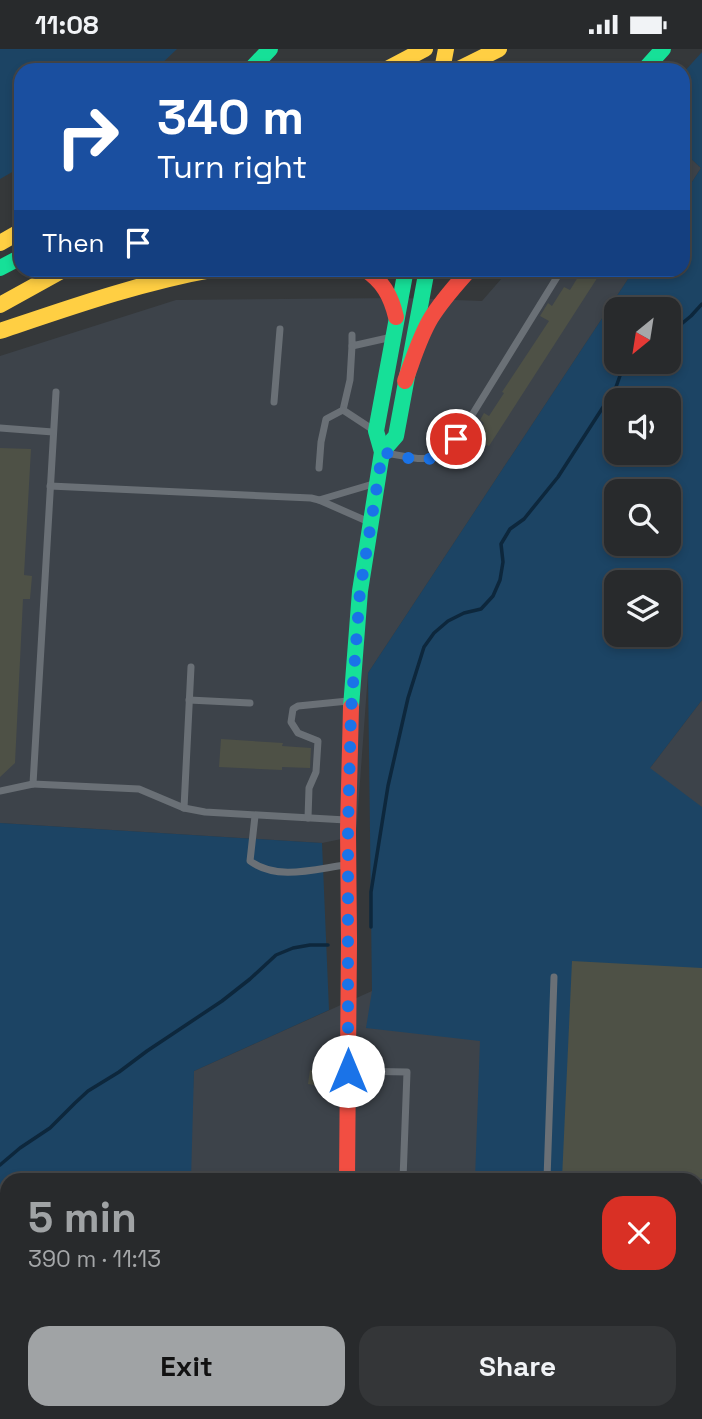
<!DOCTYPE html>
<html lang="en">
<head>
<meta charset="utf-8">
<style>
  :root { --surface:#282a2c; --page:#343638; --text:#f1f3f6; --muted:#a5a7a9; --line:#444648; --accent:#a0a3a5 }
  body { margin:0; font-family:"Space Grotesk",sans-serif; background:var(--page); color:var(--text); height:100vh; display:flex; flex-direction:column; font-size:26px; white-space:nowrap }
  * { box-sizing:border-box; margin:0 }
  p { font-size:23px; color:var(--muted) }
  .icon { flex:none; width:38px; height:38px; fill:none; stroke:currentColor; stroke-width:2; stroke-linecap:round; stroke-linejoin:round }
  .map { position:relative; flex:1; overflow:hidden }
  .sheet { position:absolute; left:0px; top:1124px; width:704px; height:247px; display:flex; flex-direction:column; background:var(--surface); border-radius:21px 21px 0 0; box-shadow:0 4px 10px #0003,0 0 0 2px var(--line) }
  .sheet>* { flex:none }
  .banner { position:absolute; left:14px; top:14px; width:676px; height:214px; border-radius:21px; box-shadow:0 4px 10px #0003,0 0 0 2px var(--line); background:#1a4fa0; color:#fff; overflow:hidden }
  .needle { width:46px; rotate:210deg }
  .controls { position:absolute; left:604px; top:248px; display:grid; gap:14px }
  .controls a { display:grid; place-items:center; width:77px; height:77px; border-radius:14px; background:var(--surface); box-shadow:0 4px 10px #0003,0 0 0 2px var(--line); font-size:35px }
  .pin { position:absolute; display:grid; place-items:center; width:60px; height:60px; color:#fff; margin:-30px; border:4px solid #fff; border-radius:50%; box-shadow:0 2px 7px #0007 }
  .me { position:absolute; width:77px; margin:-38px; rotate:0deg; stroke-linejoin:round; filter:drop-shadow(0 0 5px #0008) }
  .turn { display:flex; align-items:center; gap:24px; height:147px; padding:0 28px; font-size:32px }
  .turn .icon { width:91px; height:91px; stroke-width:2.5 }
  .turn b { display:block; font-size:49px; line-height:60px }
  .then { display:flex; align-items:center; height:66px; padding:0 28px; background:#0003; gap:14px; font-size:26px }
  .round { display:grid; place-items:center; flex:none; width:74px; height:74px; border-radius:21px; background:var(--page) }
  .summary { display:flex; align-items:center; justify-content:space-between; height:119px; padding:0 28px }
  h1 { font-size:42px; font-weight:700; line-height:52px; color:var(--accent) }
  .action { display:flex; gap:14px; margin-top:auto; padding:14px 28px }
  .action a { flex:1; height:80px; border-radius:21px; background:var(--accent); color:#111; font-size:28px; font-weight:700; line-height:80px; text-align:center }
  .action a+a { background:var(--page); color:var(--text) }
  .status { display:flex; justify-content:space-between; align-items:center; height:49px; padding:0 35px; background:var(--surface); direction:ltr }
  .status svg { height:19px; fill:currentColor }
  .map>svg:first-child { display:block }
</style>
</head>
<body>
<div class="status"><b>11:08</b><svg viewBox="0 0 49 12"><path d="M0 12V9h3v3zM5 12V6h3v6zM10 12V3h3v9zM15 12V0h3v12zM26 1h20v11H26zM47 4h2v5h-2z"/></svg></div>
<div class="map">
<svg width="702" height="1370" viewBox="0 0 702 1370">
  <rect width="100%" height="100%" fill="#35383a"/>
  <g fill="#3d434a">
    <path d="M683,102L701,119L683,147Z"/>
    <path d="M509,221H634L368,624L356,787L322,794L0,774V307L176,251L402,249L482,252Z"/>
    <path d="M702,651V1370H183V1363H696V1130H188L194,1022L372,942L650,719Z"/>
  </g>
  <g fill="#1c4464" fill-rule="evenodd">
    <path d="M0,0H177L155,21H21V118L0,130Z"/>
    <path d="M702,3V651L650,719L702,758V1265H696V1130H475L480,992L366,979L372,942L368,624L634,221L682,220L683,147L701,119L683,102V24ZM616,261H668V313H616ZM616,352H668V404H616ZM616,443H668V495H616ZM616,534H668V586H616Z"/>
    <path d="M0,774L322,794L329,961L194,1022L191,1130H7V1363H186V1370H0Z"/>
    <path d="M371,1363H610V1370H372Z"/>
  </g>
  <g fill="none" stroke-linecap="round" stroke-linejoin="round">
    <g stroke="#0d273c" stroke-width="3.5">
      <path d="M668,286L691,267L702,255"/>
      <path d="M371,878V843L388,737L408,649L424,598L434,584L448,572L464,564L481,560L493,547L500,531L503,513L501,495L510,480L524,470L558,428L616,338L622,321L628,313"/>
      <path d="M0,1116L20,1099L50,1079L75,1054L88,1042L119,1023L147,1002L222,952L250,930L276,906L293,899L310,896H328"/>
      <path d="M0,1367L6,1370"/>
    </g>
  </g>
  <g fill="#4e5146">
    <path d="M583,220H603L489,397L475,388L484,374L480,371L484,364L489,367L504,344L502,343L549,272L540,267L548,254L552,257L564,238L570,241Z"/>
    <path d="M0,399L31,400L24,526L32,527L30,550H23L15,714L0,728Z"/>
    <path d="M221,690L283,694L282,697L311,699L310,719L282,718V721L219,718Z"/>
    <path d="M572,912L702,919V1130H562Z"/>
    <path d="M310,1021L321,1023L320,1037L308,1035Z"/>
  </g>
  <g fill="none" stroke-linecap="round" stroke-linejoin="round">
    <g stroke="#6a7076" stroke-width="7">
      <path d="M352,286V297L392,288"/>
      <path d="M56,343L33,735L139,740L184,759L205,763L346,771"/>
      <path d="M274,353L280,280"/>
      <path d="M343,361L350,331L352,297"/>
      <path d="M343,361L372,380"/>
      <path d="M0,379L53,383"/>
      <path d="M386,404C430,412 436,417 464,379L562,220"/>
      <path d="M319,419L321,393L326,370L343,361"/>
      <path d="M50,437L311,449L319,451"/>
      <path d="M369,473L319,451L373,435"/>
      <path d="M189,651L250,654"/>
      <path d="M0,742L33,735"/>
      <path d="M184,759L191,618"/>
      <path d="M255,767L250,812C277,832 315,820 345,816"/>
      <path d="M308,769L309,739L316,723L318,692L298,684L291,673L293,660L298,657L348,652"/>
      <path d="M351,1022L407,1023L403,1130"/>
      <path d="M547,1130L554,928"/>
      <path d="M696,1249H702"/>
    </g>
    <g stroke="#16e098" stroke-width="16">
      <path d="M250,21L270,0"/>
      <path d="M644,21L663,0"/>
      <path d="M0,219L21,208"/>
      <path d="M382,403L396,387L427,220"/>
      <path d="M351,658L360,542L382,403L376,382L406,220"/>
    </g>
    <g stroke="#ffcf43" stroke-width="16">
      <path d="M385,21L425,0"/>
      <path d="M442,21L446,0"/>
      <path d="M457,21L499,0"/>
      <path d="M0,194L21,182"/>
      <path d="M0,256L65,220"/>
      <path d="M0,282C71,258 142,233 216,220"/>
      <path d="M343,1363V1370"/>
    </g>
    <g stroke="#f24e42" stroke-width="16">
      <path d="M364,220C383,232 391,247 396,268"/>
      <path d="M405,332C413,311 419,289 431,269C442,251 456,236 470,220"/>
      <path d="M347,1130L349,892L348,780L351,658"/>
    </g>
  </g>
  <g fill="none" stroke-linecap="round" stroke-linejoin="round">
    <path stroke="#1a73e8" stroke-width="12" stroke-dasharray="0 21.6" d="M348,1022V780L351,662L360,542L380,418L382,403C417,410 430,421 456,390"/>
  </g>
</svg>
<div class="controls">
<a><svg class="needle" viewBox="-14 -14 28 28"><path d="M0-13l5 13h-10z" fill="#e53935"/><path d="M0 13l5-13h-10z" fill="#a5a7a9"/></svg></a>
<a><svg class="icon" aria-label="sound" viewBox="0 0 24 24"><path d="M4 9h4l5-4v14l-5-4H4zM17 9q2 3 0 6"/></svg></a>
<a><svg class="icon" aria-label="search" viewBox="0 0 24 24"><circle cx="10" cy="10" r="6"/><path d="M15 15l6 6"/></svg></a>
<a><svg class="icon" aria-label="layers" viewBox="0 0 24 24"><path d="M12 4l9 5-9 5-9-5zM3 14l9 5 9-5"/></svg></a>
</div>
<div class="pin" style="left:456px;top:390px;background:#d93025"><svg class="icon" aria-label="arrive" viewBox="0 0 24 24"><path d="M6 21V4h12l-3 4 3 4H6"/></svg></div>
<svg class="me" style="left:348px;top:1022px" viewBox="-20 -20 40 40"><circle r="19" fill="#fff"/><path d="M0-13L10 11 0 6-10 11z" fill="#1a73e8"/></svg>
<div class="banner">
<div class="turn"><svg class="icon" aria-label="right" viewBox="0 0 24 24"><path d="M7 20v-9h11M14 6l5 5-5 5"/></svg><div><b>340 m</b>Turn right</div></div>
<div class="then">Then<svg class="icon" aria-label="arrive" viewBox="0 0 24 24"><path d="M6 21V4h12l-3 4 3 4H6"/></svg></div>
</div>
<section class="sheet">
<div class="summary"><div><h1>5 min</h1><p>390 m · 11:13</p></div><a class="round" style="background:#d93025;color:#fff"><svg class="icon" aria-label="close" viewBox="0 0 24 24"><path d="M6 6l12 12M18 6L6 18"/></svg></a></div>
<div class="action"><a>Exit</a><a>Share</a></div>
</section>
</div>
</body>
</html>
